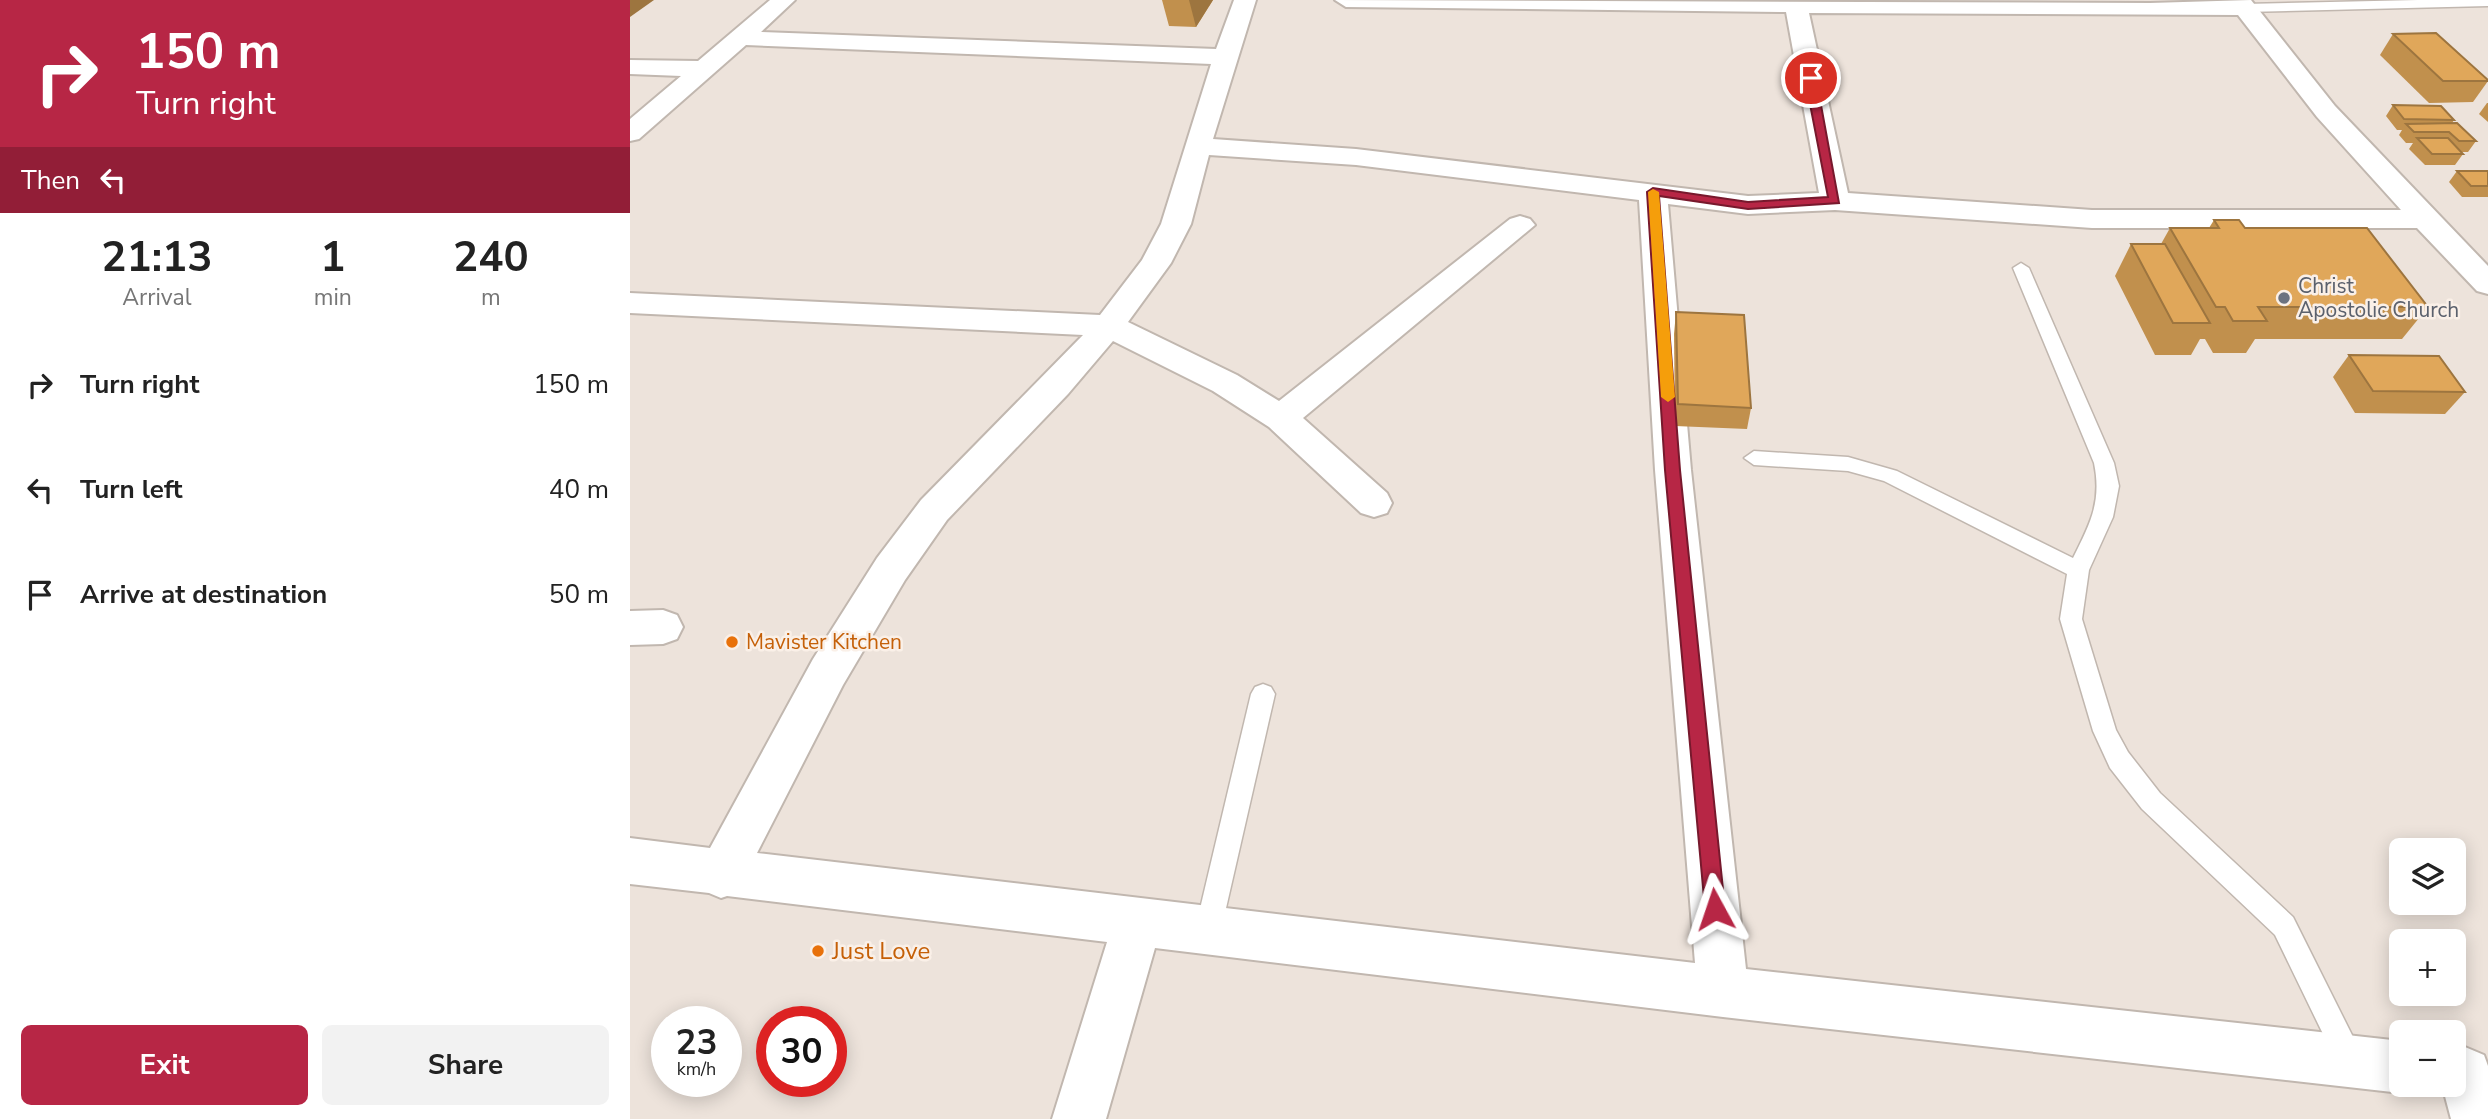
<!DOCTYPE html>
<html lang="en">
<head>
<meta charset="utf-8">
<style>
  :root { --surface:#fff; --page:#f2f2f2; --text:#222; --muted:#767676; --accent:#b72645 }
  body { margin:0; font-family:"Nunito Sans",sans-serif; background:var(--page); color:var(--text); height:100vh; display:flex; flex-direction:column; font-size:26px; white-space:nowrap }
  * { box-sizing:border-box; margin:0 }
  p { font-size:23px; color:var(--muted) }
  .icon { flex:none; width:38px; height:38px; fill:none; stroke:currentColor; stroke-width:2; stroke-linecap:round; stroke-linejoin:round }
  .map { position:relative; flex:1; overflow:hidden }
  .panel { display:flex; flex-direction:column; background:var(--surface); width:630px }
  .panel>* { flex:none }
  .hud { background:#b72645; color:#fff; overflow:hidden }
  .controls { position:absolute; left:1759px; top:838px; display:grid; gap:14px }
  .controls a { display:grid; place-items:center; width:77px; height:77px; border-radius:10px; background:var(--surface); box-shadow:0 4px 18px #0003; font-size:35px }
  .speed { position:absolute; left:21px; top:1006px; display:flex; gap:14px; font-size:35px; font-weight:700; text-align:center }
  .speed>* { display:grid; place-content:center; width:91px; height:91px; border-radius:50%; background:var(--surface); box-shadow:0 4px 18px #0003; line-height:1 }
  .speed small { font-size:18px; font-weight:400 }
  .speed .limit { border:10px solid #d22; background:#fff; color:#111 }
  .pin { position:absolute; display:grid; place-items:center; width:60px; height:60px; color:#fff; margin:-30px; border:4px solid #fff; border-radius:50%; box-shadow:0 2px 7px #0007 }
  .me { position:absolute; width:77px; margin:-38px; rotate:355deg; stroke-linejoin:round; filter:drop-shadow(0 0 5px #0008) }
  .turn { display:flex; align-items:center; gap:24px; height:147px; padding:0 21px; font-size:32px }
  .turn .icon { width:91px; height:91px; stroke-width:2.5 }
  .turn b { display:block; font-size:49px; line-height:60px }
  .then { display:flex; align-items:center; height:66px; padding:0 21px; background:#0003; gap:14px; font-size:26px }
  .eta { display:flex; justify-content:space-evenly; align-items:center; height:119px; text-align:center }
  .eta b { font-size:42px; font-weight:700; line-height:49px }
  .primary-button { display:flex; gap:14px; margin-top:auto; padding:14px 21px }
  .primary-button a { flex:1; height:80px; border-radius:10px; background:var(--accent); color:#fff; font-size:28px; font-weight:700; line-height:80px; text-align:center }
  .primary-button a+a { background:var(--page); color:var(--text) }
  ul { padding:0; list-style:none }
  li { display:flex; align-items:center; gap:21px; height:105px; padding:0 21px }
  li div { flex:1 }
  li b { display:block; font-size:26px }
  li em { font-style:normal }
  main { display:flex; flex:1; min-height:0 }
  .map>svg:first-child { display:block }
</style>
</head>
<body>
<main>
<section class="panel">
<div class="hud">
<div class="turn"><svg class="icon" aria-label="right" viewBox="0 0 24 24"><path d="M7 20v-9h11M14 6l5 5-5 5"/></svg><div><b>150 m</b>Turn right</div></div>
<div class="then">Then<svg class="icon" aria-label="left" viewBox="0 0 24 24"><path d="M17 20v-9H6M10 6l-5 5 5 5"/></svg></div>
</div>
<div class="eta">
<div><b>21:13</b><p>Arrival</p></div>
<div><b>1</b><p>min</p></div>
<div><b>240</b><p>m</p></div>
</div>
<ul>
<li><svg class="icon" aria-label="right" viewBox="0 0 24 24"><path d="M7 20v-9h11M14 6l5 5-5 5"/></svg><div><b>Turn right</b></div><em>150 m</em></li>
<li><svg class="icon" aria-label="left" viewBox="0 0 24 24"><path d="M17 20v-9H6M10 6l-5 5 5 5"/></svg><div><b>Turn left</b></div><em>40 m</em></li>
<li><svg class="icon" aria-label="arrive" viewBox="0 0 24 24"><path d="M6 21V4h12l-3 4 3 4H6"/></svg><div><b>Arrive at destination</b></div><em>50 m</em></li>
</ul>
<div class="primary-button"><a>Exit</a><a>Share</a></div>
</section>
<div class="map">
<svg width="1858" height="1119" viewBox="0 0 1858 1119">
  <rect width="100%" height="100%" fill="#ede3db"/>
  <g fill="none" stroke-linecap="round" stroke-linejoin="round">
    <defs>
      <g id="service">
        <path d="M1788,0H1858V6L1615,12L1609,8L1615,4Z"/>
        <path d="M1391,263L1399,268L1484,463L1489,486L1483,517L1459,570L1452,619L1486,730L1498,752L1530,793L1663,917L1734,1059L1730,1069L1720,1073L1710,1069L1645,935L1512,809L1480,768L1463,731L1430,619L1437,574L1254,481L1218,471L1124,465L1114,458L1124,451L1218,457L1267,471L1443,558C1460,524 1472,502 1464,463L1383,268Z"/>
        <path d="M633,684L641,687L645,694L591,930L587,939L578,943L569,939L565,930L621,694L625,687Z"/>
      </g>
      <g id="minor">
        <path d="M140,0H165L131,32L586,49L604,0H626L583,139L726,149L1118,196L1189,193L1156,12L716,7L705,0L1520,3L1621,0L1705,106L1858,266V294L1847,291L1787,228H1462L1205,210L1118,214L1038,204L1061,470L1116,969L1771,1041V1085L1790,1086L1771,1093L1093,1017L525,948L476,1119H422L477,942L97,896L91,898L79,893L0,884V838L80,848L183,659L247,558L291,500L453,335L0,313V293L470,315L512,260L531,224L581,64L116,45L9,139L0,141V119L51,76L0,74V60L68,61ZM1179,13L1608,15L1687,117L1771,210H1462L1218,193ZM579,155L726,165L1009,200L1025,470L1065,963L127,853L213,685L275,580L317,520L438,394L483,341L583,391L639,427L731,513L744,517L757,513L762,503L757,493L673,418L905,225L900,219L890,216L880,219L649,401L607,375L498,322L541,263L561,224Z"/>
        <path d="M33,610L47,615L53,627L47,639L33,644L0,645V611Z"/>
        <path d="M1835,1047L1854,1055L1858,1066V1119H1821L1812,1085H1824V1052Z"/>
      </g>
    </defs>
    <use href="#service" stroke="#c1b7af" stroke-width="3"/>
    <use href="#minor" stroke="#c1b7af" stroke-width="4"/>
    <use href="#service" fill="#fff" fill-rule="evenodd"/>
    <use href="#minor" fill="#fff" fill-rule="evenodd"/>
  </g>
  <g fill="#c1904d">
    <path d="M532,0H583L566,27L539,26Z"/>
    <path d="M1763,34L1858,80V81L1843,102L1799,103L1750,55Z"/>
    <path d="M1857,103H1858V122L1849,114Z"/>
    <path d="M1763,105L1824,120L1822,123L1846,141L1838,152H1832L1833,154L1825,165H1795L1779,149L1783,143H1776L1769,135L1772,130H1767L1756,116Z"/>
    <path d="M1827,171H1858V197H1832L1819,182Z"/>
    <path d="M1584,220L1615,228L1798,307L1772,339H1625L1616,353H1583L1575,339H1570L1561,355H1525L1485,276L1501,244H1531L1540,228H1579Z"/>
    <path d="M1046,312L1121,408L1117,429L1045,426L1044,334Z"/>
    <path d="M1719,355L1835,392L1815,414L1725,413L1703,377Z"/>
  </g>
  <g fill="#9d753f">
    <path d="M0,0H24L0,17Z"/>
    <path d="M559,0H583L566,27Z"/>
  </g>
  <g fill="#e0a75a" stroke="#9d753f" stroke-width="2">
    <path d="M1806,33L1858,80V81H1813L1763,34Z"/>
    <path d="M1763,105L1811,106L1824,120L1774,119Z"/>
    <path d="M1827,123L1846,141H1829L1819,132H1784L1776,124Z"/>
    <path d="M1787,138H1818L1833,154H1802Z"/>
    <path d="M1827,171H1858V186H1841Z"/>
    <path d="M1584,220H1609L1615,228H1737L1798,307H1628L1637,321H1603L1595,307H1586L1540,228H1589Z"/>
    <path d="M1501,244H1535L1580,323H1543Z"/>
    <path d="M1046,312L1114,315L1121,408L1048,404Z"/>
    <path d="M1719,355L1809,356L1835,392L1743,391Z"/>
  </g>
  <path fill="#b72645" stroke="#77192d" stroke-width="2" d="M1181,75L1186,78L1209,203L1118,209L1029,196L1050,470L1095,909L1092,916L1085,919L1078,916L1075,909L1035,470L1017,192L1023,188L1118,202L1198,197L1175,78Z"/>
  <path fill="#f59e0b" d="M1023,189L1029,192L1045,397L1038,402L1031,397L1018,192Z"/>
  <circle fill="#6b7280" stroke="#faf0e8" stroke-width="2.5" cx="1654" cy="298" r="7"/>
  <g fill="#e8710a" stroke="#faf0e8" stroke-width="2.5">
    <circle cx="102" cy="642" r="7"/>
    <circle cx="188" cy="951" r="7"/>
  </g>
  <g text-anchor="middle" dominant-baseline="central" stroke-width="5" stroke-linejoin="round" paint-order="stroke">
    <g font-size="21" fill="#5b616d" stroke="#faf0e8" text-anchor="start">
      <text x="1668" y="286">Christ<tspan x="1668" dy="24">Apostolic Church</tspan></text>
    </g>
    <g font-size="21" fill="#c56008" stroke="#faf0e8" text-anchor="start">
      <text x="116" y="642">Mavister Kitchen</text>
    </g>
    <g font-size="24" fill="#c56008" stroke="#faf0e8" text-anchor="start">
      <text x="202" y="951">Just Love</text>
    </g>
  </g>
</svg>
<div class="controls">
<a><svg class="icon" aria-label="layers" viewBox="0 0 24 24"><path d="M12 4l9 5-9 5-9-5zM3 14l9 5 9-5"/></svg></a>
<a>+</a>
<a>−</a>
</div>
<div class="speed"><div>23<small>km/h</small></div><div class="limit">30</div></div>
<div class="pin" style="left:1181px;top:78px;background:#d93025"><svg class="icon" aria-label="arrive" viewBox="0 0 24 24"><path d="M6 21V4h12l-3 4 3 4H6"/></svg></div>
<svg class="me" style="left:1085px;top:909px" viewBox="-20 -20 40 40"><path d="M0-17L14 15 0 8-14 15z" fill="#b72645" stroke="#fff" stroke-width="4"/></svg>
</div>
</main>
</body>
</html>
